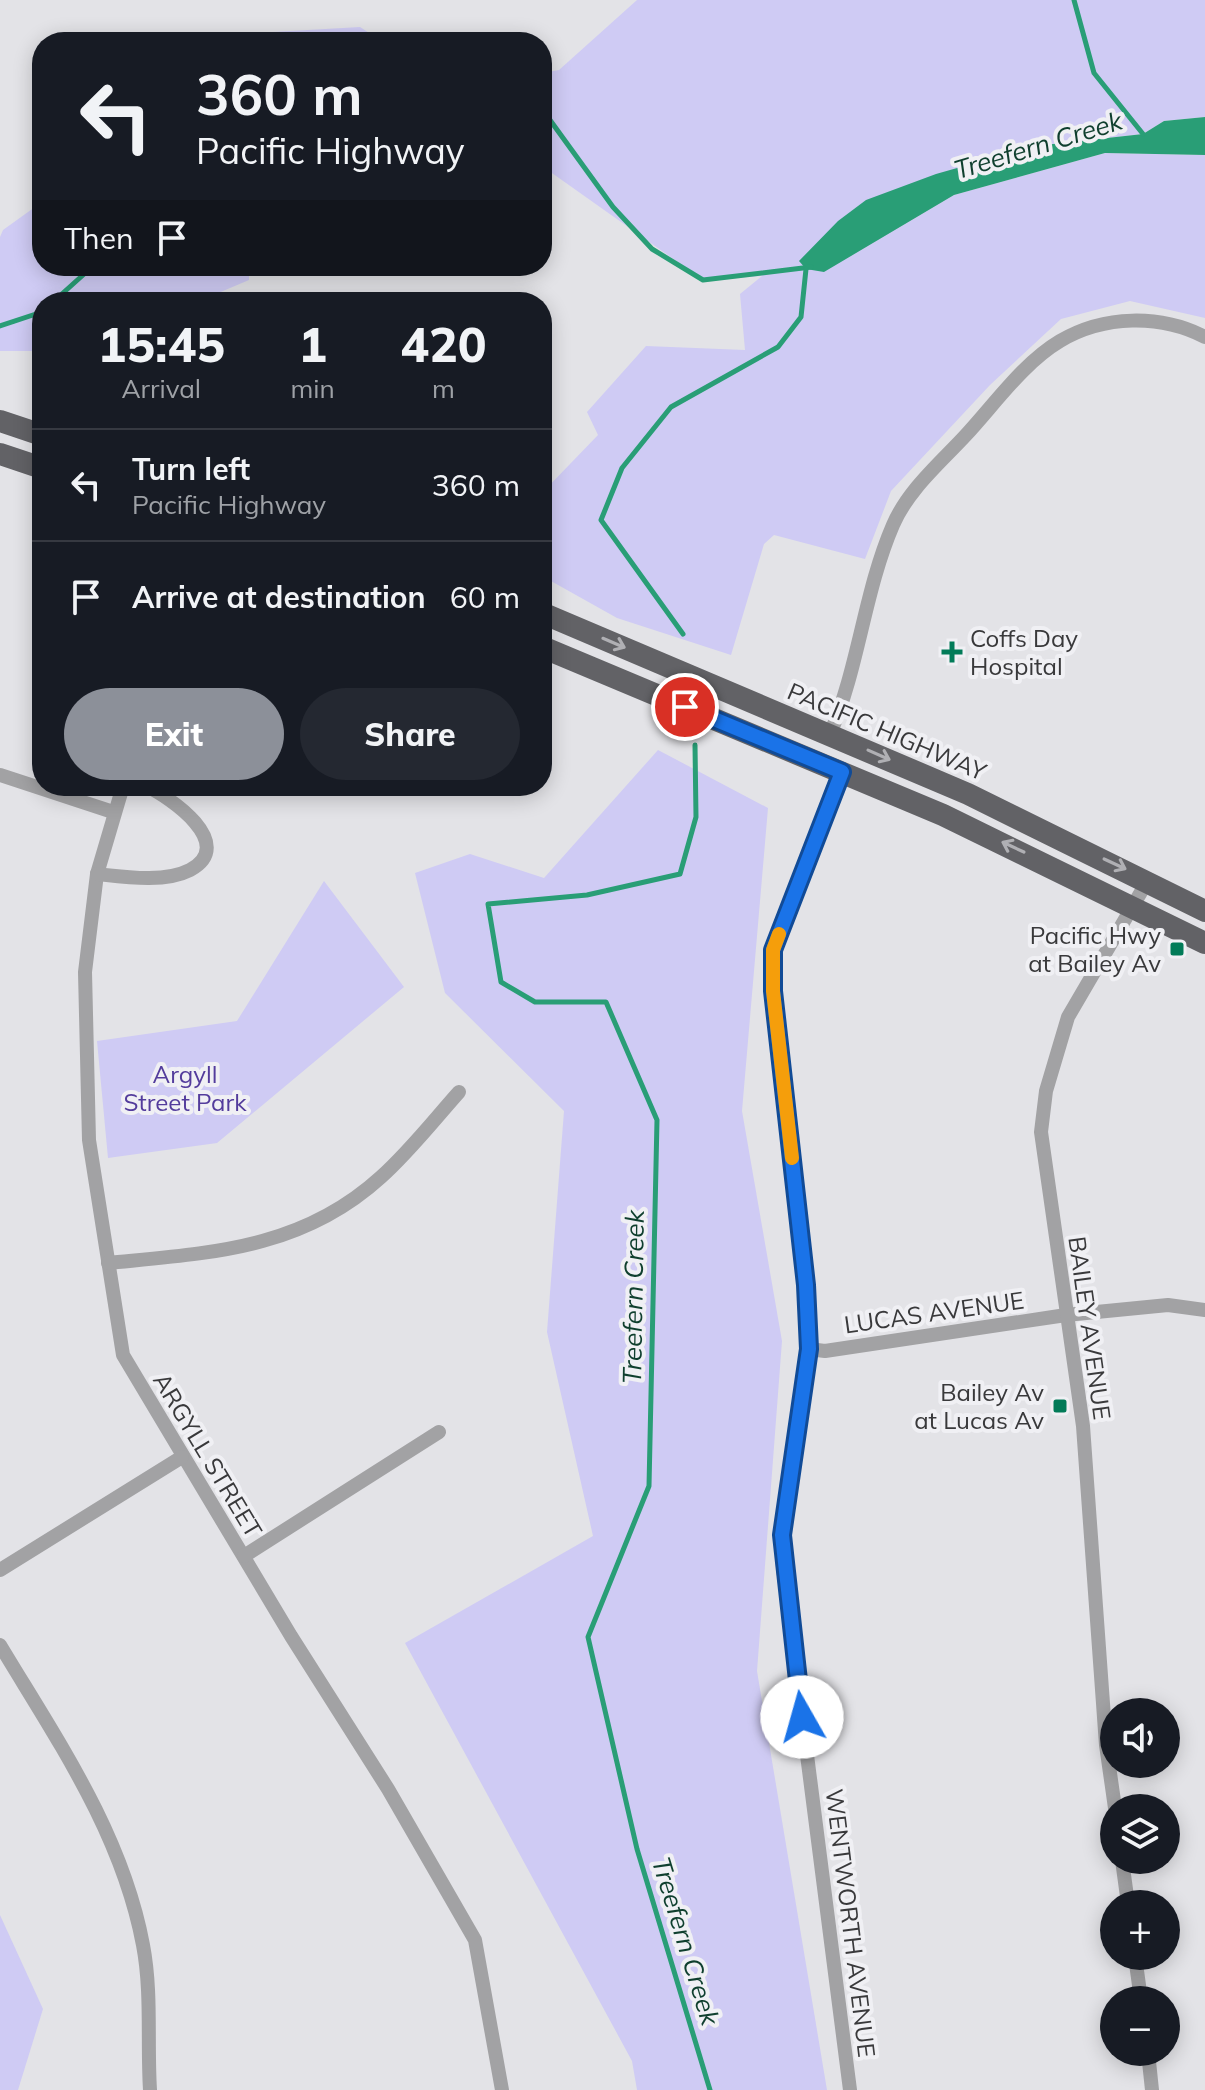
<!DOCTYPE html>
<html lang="en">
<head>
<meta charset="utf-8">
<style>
  :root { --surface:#171b24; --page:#242831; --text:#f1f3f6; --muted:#9ea1a6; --line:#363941; --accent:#8c9099 }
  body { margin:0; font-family:Mulish,sans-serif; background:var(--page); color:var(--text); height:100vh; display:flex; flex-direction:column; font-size:30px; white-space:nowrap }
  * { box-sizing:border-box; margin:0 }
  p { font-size:26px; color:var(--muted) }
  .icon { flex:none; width:44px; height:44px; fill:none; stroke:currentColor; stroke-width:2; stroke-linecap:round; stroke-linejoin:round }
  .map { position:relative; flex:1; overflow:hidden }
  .panel { position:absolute; left:32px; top:292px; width:520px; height:504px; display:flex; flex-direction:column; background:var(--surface); border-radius:32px; box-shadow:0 4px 20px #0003 }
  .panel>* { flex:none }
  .guide { position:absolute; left:32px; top:32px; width:520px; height:244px; border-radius:32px; box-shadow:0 4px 20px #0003; background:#171b24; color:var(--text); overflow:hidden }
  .fabs { position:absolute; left:1100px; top:1698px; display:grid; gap:16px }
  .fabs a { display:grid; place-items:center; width:80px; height:80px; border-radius:50%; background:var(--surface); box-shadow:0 4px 20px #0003; font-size:40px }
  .pin { position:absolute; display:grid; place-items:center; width:68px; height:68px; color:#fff; margin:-34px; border:4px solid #fff; border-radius:50%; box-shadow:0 2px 8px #0007 }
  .me { position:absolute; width:88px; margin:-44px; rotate:353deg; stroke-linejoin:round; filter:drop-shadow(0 0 6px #0008) }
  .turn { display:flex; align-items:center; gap:28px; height:168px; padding:0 32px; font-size:36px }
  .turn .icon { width:104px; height:104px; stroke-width:2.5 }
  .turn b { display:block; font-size:56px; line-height:68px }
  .then { display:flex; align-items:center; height:76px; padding:0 32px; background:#0003; gap:16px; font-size:30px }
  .eta { display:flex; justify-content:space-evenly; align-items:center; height:136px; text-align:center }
  .eta b { font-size:48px; font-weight:800; line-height:56px }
  .primary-button { display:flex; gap:16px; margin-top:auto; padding:16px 32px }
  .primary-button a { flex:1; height:92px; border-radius:48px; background:var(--accent); color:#fff; font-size:32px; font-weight:800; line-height:92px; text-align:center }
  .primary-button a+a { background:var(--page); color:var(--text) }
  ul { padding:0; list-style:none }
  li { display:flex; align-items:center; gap:24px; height:112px; padding:0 32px; border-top:2px solid var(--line) }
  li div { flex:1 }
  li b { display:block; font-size:30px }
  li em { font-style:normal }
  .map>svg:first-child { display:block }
</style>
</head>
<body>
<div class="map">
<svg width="1205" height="2090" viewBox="0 0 1205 2090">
  <rect width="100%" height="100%" fill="#e3e3e7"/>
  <g fill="#cfcbf4">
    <path d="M637,0H1205V117L1164,121L1143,134L1035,146L825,272L954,195L1105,153L1205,155V318L1130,301L1061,319L990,385L891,491L865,559L774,535L764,544L731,655L617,618L542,576V493L598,435L587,412L646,346L745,350L740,294L762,276L703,280L542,166V73L559,70Z"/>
    <path d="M360,27L383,42H259L273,32Z"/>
    <path d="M42,202V266H249V280L197,302H42V351H0V237L3,230Z"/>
    <path d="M658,750L768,808L742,1111L782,1341L757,1671L827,2090H637L632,2061L405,1643L593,1536L547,1332L564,1111L445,993L415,873L470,854L544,878Z"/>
    <path d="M324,881L404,987L217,1143L108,1158L97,1041L237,1021Z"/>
    <path d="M0,1915L43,2009L18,2090H0Z"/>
  </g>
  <path fill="#299e76" d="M1205,117V155L1105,153L954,195L824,272L806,269L799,261L838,221L866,200L936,174L1035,146L1143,134L1164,121Z"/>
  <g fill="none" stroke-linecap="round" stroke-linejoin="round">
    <g stroke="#299e76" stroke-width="5">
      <path d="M1074,0L1094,73L1143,134"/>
      <path d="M542,109L613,207L652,249L703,280L811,267"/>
      <path d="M53,302L93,266"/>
      <path d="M0,326L42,312"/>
      <path d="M683,634L601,520L622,468L671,407L778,347L801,317L806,269"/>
      <path d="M695,745L696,817L680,874L587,895L488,904L501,982L535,1002H606L657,1120L649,1486L588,1637L637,1849L710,2090"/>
    </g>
    <g stroke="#a2a2a4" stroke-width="14">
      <path d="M830,734C859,667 864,592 893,525C908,490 940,463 965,436C994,405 1023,363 1060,341C1104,315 1160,314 1205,337"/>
      <path d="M842,772L773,950V991L806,1285L809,1349L787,1486L782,1535L783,1568L850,2090"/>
      <path d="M0,775L113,812"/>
      <path d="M123,786L97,874L85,972L89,1140L123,1355L291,1636L388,1789L475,1940L502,2090"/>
      <path d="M97,874C125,877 165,883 190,870C238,844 170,797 146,786"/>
      <path d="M108,1263C209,1253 301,1250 381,1177C409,1152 434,1120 459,1092"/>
      <path d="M809,1349L825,1351L1066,1315L1168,1305L1205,1310"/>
      <path d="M244,1556L439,1432"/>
      <path d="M0,1570L182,1457"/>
      <path d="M0,1645C57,1740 122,1833 143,1945C152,1992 147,2042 150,2090"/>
      <path d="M1115,1808L1106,1745L1083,1426L1041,1132L1046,1091L1068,1017L1148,880"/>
      <path d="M1122,1860L1128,1904"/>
      <path d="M1135,1956L1141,2000"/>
      <path d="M1148,2052L1152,2090"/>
    </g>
    <g stroke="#626266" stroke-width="22">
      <path d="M0,421L42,435"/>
      <path d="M0,454L42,468"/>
      <path d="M542,613L968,794L1205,911"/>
      <path d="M542,647L943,815L1205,943"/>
    </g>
  </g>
  <defs><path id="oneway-shaft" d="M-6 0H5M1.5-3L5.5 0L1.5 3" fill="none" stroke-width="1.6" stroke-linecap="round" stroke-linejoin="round" transform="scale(2)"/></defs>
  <g stroke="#b0b0b4">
    <use href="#oneway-shaft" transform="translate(614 643) rotate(23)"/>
    <use href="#oneway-shaft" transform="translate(879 755) rotate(24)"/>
    <use href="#oneway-shaft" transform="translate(1013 847) rotate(-155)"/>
    <use href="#oneway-shaft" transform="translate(1115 864) rotate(25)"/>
  </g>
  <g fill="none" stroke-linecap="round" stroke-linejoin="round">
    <defs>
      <path id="route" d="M685,707L842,772L773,950V991L806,1285L809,1349L782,1535L802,1717"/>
    </defs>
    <use href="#route" stroke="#114b97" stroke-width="20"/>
    <use href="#route" stroke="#1a73e8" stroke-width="14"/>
    <path stroke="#f59e0b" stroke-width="14" d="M779,934L773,950V991L792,1158"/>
  </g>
  <g fill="#027b58" stroke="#f0f0f4" stroke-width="3">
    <path d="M948 640h8v8h8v8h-8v8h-8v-8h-8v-8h8z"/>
    <rect x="1169" y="941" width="16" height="16" rx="4"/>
    <rect x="1052" y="1398" width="16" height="16" rx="4"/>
  </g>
  <g text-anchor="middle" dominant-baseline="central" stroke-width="8" stroke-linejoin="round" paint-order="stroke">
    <g font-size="24" fill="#39393b" stroke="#f0f0f4" text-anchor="end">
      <text x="970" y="638" text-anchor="start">Coffs Day<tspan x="970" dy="28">Hospital</tspan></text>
      <text x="1161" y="935">Pacific Hwy<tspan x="1161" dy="28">at Bailey Av</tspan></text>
      <text x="1044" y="1392">Bailey Av<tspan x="1044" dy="28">at Lucas Av</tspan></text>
    </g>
    <g font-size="24" fill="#39393b" stroke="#f0f0f4">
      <text transform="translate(887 731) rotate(23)">PACIFIC HIGHWAY</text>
      <text transform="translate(934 1312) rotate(-8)">LUCAS AVENUE</text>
      <text transform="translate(1090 1328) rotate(82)">BAILEY AVENUE</text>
      <text transform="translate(208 1455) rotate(59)">ARGYLL STREET</text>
      <text transform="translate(851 1923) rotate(83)">WENTWORTH AVENUE</text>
    </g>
    <g font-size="24" fill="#533c9c" stroke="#f0f0f4">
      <text x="185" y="1074">Argyll<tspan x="185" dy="28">Street Park</tspan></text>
    </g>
    <g font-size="26" font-style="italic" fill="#0f3f2e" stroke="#f0f0f4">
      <text transform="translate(1038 145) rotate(-17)">Treefern Creek</text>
      <text transform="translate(633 1297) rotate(-89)">Treefern Creek</text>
      <text transform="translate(686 1941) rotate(73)">Treefern Creek</text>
    </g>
  </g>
</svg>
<div class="fabs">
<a><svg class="icon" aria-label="sound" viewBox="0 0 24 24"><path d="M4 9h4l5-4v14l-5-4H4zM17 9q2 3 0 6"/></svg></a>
<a><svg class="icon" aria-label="layers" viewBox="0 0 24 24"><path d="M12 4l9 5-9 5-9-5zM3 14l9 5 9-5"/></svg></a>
<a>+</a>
<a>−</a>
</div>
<div class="pin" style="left:685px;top:707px;background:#d93025"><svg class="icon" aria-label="arrive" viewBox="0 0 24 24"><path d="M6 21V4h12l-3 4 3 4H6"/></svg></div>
<svg class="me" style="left:802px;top:1717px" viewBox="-20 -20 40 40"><circle r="19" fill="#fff"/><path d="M0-13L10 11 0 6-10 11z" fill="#1a73e8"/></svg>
<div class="guide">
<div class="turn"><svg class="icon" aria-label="left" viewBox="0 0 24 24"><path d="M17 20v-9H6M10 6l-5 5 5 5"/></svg><div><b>360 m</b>Pacific Highway</div></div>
<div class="then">Then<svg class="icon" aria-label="arrive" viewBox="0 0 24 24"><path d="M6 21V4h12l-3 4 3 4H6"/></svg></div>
</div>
<section class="panel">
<div class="eta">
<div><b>15:45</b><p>Arrival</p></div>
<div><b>1</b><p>min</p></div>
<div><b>420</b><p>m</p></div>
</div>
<ul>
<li><svg class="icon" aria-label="left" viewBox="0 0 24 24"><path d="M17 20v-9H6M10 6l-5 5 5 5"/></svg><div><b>Turn left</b><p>Pacific Highway</p></div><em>360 m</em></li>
<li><svg class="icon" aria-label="arrive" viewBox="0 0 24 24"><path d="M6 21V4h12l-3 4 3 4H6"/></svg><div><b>Arrive at destination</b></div><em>60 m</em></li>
</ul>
<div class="primary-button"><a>Exit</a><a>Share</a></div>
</section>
</div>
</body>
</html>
